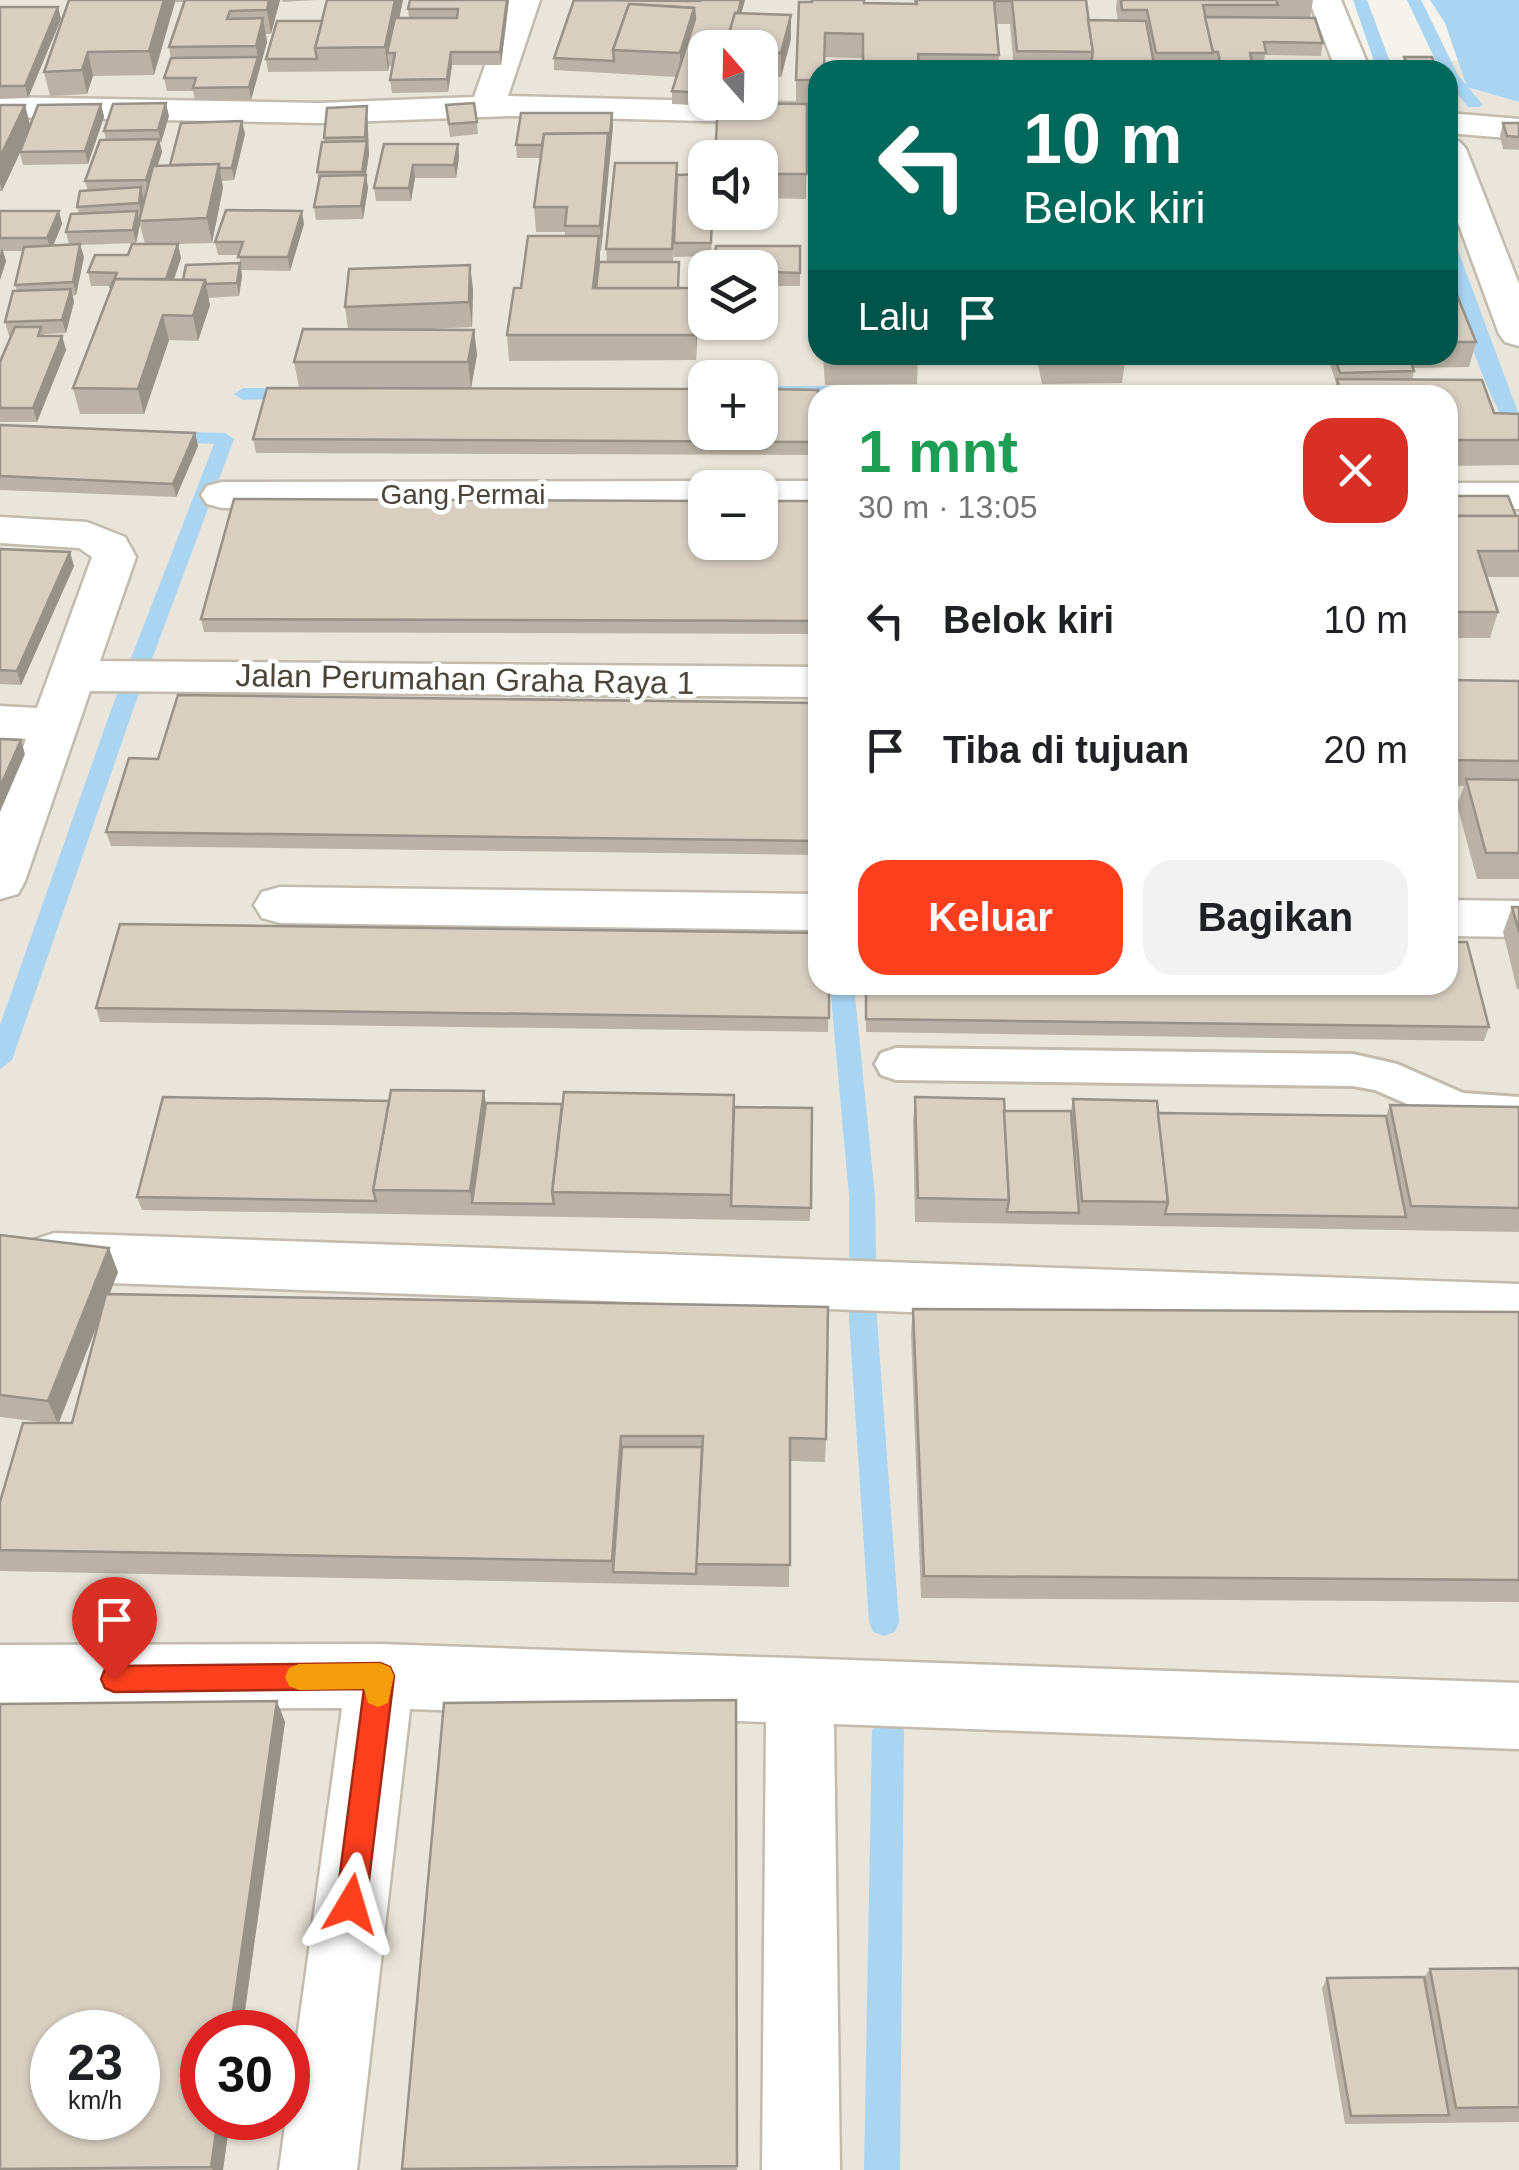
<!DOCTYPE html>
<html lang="id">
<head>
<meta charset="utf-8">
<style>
  :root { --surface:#fff; --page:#f2f2f2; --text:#202124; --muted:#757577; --accent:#fc3f1d }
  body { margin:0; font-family:Arial,sans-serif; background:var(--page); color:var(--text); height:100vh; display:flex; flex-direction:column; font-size:38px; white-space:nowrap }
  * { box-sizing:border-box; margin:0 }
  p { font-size:32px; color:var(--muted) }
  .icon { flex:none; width:55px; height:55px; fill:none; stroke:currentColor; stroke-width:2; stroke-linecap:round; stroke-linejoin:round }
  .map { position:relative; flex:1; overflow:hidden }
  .details { position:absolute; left:808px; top:385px; width:650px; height:610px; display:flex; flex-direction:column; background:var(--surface); border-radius:30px; box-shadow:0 2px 8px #0004 }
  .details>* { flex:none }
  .top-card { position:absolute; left:808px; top:60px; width:650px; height:305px; border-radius:30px; box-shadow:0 2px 8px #0004; background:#00695c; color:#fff; overflow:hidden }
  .needle { width:65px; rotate:340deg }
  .buttons { position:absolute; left:688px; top:30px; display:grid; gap:20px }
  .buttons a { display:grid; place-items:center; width:90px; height:90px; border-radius:20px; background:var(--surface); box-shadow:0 2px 8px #0004; font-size:50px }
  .speed { position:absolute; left:30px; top:2010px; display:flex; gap:20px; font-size:50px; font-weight:700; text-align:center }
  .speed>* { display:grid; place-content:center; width:130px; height:130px; border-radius:50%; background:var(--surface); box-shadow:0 2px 8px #0004; line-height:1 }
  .speed small { font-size:25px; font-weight:400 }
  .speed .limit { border:15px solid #d22; background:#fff; color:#111 }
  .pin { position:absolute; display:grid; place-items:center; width:85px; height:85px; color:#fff; margin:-102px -42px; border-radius:50% 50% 50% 0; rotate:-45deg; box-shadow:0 0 10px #0007 }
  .pin .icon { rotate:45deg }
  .me { position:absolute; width:110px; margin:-55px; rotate:7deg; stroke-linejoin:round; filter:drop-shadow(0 0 8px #0008) }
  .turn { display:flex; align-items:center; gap:35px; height:210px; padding:0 50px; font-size:45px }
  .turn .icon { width:130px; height:130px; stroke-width:2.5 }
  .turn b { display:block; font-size:70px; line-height:85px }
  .then { display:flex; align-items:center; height:95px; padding:0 50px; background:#0003; gap:20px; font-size:38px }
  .round { display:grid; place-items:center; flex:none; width:105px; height:105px; border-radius:30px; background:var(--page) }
  .head { display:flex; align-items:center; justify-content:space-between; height:170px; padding:0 50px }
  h1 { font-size:60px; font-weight:800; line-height:75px; color:#1e9e55 }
  .cta { display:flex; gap:20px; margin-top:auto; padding:20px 50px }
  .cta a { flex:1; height:115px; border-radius:30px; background:var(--accent); color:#fff; font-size:40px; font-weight:800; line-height:115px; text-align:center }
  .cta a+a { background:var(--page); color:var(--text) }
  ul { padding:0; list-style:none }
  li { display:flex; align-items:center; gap:30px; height:130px; padding:0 50px }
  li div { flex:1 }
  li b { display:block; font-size:38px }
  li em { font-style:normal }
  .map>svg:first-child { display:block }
</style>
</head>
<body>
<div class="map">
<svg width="1519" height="2170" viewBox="0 0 1519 2170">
  <rect width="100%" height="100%" fill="#f6f3ec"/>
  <path fill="#eae5da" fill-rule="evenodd" d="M0,0H1337L1361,61H1459L1467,87L1519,102V2170H0ZM705,48H760V102H705ZM818,70H1448V355H818ZM705,158H760V212H705ZM705,268H760V322H705ZM705,378H760V432H705ZM818,395H1448V985H818ZM705,488H760V542H705ZM52,2032H138V2118H52ZM202,2032H288V2118H202Z"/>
  <path fill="#a9d4f2" d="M1430,0H1519V102L1467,87L1445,23Z"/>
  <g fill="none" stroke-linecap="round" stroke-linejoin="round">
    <g fill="#a9d4f2" fill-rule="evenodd">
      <path d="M1353,0H1367L1393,70H1377Z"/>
      <path d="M1407,0H1421L1458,75L1482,104L1480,107H1468L1448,82V70H1440Z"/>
      <path d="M1448,240L1456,245L1519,415V438L1512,436C1487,395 1445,287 1448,240Z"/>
      <path d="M760,386H870L879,392L760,398Z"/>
      <path d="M300,388L309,394L306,398L243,400L234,394L243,388Z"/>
      <path d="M165,431L225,433L234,439L133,710L12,1060L0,1069V1025L111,710L214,444L158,441L156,437Z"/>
      <path d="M830,985H854L875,1196L877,1319L899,1622L895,1632L884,1636L873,1632L869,1622L849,1319V1196Z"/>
      <path d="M888,1716L899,1720L904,1731L900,2170H864L872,1731L877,1720Z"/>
    </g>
    <defs>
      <path id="service" d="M896,1048L1353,1054L1397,1064L1463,1093L1519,1097V1131L1458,1126L1375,1090L1353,1086L896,1080L881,1075L875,1064L881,1053Z"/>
      <g id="minor">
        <path d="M508,0H540L508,96L818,104V124L512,116L319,123L0,117V97L319,103L474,97Z"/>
        <path d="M1448,113L1519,119V139L1448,133Z"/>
        <path d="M705,481L722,488H705V507L222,508L207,504L201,495L207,486L222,482Z"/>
        <path d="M760,481H818V507H760V488H743Z"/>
        <rect x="1448" y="483" width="71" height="26"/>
        <path d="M0,517L87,522L125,537L136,557L100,661L818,667V697L90,691L25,881L18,894L0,899V811L26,739L0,738V706L37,708L92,557L79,548L0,543Z"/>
        <path d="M280,887L818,894V930L280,923L262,918L254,905L262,892Z"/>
        <path d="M1448,900L1519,901V937L1448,936Z"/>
        <path d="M54,1233L1519,1284V1334L54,1281L33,1274L25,1257L33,1240Z"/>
        <path d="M380,1644L1519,1683V1749L834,1724L840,2170H762L766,1722L410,1709L357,2170H279L342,1708L0,1709V1645Z"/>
      </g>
      <g id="tertiary">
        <path d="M1309,0H1341L1370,70H1336Z"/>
        <path d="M1448,138L1460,142L1466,149L1519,284V346L1505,342L1499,334L1448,195Z"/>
      </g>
    </defs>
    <use href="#service" stroke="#c2bbae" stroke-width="6"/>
    <use href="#minor" stroke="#c2bbae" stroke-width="5"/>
    <use href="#tertiary" stroke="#c2bbae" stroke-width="5"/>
    <use href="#service" fill="#fff" fill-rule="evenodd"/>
    <use href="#minor" fill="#fff" fill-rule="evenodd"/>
    <use href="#tertiary" fill="#fff" fill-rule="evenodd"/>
  </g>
  <g fill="#bab2a6" fill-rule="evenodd">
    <path d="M69,0H185L184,2H175L154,75L93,76L87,94L50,96L44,72Z"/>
    <path d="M185,0H280L271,34H266L267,42L251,100H195L193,91H167L164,78L171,58L169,47Z"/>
    <path d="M282,0H316L283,2Z"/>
    <path d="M327,0H403L399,18H409L408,9L410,0H509L501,65H452L448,92L392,93L390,80L393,66H389L388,71L268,72L266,59L322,21Z"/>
    <path d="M701,0H745L741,13L791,39L781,77L760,76V48H705V102H716L715,106L672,104V91L676,77L554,70V58Z"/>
    <path d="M812,0H903H864V3L914,4V0H1085L1088,20L1118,21L1116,9L1117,0H1104H1313L1310,18L1323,43L1321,56L1265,55L1263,65H1253V70H1217L1216,65H1211L1210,70H1014L1010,24H996L999,55L998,70H862V58L824,57L818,70V104H807L806,199L760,198V158L796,104V80Z"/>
    <path d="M0,7H58L61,19L28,98L0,99Z"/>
    <path d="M101,104L104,117L88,164L23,165L20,153L2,191H0V105H25L30,126Z"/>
    <path d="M446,105L477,122L478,134L450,137Z"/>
    <path d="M612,113L613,126L601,251H600V262H607L606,249L677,163V175L713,212L711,256L674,257V248L673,262L679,288H698L696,360L509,361L507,335L521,288L565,236V232H536L534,207L540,158H517L516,145Z"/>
    <path d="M169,116L160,143L162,152L157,166L170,165L245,134L234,180L222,181L223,188L212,243L177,244L181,258L174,280H183L240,263L239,255H218L215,242L304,224L290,271L241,270L242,276L239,296L208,298L210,305L198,341L169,340L144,414H80L73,388L111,286H91L88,272L128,255L145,244L140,225L136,243L80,245L84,257L76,295L73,296L74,302L66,333L44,334V336H62L66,350L37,422H0V362L11,336H9L5,322L17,291L15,285L23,251H3L6,261L0,280V211H59L62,224L53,246L69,245L66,232L79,213L77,207L88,191L85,181L106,140L104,131Z"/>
    <path d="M368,119L367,142L369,154L366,175L368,188L363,219L316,220L314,207L319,184L317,172L325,142L324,138Z"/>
    <path d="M1503,123H1519V150L1503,149L1500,136Z"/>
    <path d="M384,144H458L459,157L456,178H415L411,201H376L374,188Z"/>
    <path d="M800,246V286H770L769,312H760V268Z"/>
    <path d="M470,265L473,290L472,327L409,330H474L477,355L471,388L299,387L294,362L348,329L345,307Z"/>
    <path d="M1448,273L1476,342L1469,367L1412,368L1414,371L1412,380L1494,413L1519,414V465L1448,466V395H839L1334,391L1336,383L1327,355H1448Z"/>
    <path d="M823,355H918L917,384L825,385Z"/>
    <path d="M1036,355H1126L1122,383L1042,384Z"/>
    <path d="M818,395V455L256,453L253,439Z"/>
    <path d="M0,425L195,433L198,446L176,497L0,490Z"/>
    <path d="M1448,496L1519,516V577H1487L1498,612L1490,638H1448Z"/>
    <path d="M817,501L818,634L204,632L201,619Z"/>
    <path d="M0,549L74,566L21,685L0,684Z"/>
    <path d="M1448,680L1519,681V879H1477L1457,805L1464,786H1448Z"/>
    <path d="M818,703V855L111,846L106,832L158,759Z"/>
    <path d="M1512,907H1519V989H1517L1503,932Z"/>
    <path d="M829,985L828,1032L100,1022L96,1008Z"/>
    <path d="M865,985H1448L1489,1027L1484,1041L866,1032Z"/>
    <path d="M915,1097L1004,1111H1071L1073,1099L1158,1113L1386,1116L1390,1105L1519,1107V1232L915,1222L913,1122Z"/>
    <path d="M486,1103L812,1108L810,1221L142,1210L137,1197Z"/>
    <path d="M0,1235L118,1272L110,1294L826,1439L825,1462L790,1461L789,1587L0,1571V1502L50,1423L0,1417ZM98,1323L72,1423H59Z"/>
    <path d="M913,1309L1519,1312V1602L921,1598L911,1333Z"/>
    <path d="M736,1700L737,2170H402Z"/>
    <path d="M0,1704L285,1722L223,2170H0Z"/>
    <path d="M1519,1968V2122L1345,2124L1322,1988L1327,1978L1424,1977L1430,1969Z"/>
  </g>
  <g fill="#979187">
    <path d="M164,0H175V2L154,75L149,51Z"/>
    <path d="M269,0H280L271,34L267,10Z"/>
    <path d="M395,0H403L392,53H387L389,66L388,71L385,47Z"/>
    <path d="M507,0H509L501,65L500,52Z"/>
    <path d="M741,0H745L732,48H728Z"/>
    <path d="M58,7L61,19L28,98L25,86Z"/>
    <path d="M694,8L695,31L681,77L680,53Z"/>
    <path d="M791,15V39L781,77V53Z"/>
    <path d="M263,18L267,42L251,100L249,87L258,58L256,46Z"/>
    <path d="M88,52L93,76L87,94L82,70Z"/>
    <path d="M451,52L452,65L448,92L447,79Z"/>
    <path d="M166,103L169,116L161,143L158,130Z"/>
    <path d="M101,104L104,117L88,164L85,151Z"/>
    <path d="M25,105L31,129L2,191L0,183V157Z"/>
    <path d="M367,106L369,154L365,180L366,175L368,188L363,219L361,206L364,185L362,172L366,147L365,137Z"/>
    <path d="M612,113L613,126L601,251L600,226L608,133Z"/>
    <path d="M242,121L245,134L234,180L232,168Z"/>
    <path d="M159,139L162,152L149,193L146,180Z"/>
    <path d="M458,144L459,157L456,178L454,165Z"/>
    <path d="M219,164L223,188L212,243L207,218Z"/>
    <path d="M413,165L415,178L411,201L409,188Z"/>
    <path d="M141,187L144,200L142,216L139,203Z"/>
    <path d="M59,211L62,224L51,251L47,238Z"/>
    <path d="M137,211L140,224L136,243L133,230Z"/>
    <path d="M302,211L304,224L290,271L288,257Z"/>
    <path d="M599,236L600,261L597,295L593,288Z"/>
    <path d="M80,244L84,257L76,295L73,282Z"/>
    <path d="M178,244L181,258L166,302L163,288Z"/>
    <path d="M2,248L6,261L0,280V255Z"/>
    <path d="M240,263L242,276L239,296L237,283Z"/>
    <path d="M470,265L473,290L472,327L469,302Z"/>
    <path d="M205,280L210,305L198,341L193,316Z"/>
    <path d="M698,288V313L696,360V335Z"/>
    <path d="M71,289L74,302L66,333L62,320Z"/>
    <path d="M163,315L169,340L144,414L138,389Z"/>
    <path d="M474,330L477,355L471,388L468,362Z"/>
    <path d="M62,336L66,350L37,422L33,408Z"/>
    <path d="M195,433L198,446L176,497L173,484Z"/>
    <path d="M70,552L74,566L21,685L17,671Z"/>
    <path d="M21,740L25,754L0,812V787Z"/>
    <path d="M484,1091L488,1116L472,1203L470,1191Z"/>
    <path d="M109,1248L118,1272L58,1424L48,1401Z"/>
    <path d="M621,1436L624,1459L613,1572L612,1561Z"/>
    <path d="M277,1701L285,1722L242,2032H230Z"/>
    <path d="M218,2118H230L223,2170H213L211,2167Z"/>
  </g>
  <g fill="#d8cfc1" stroke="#979187" stroke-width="2.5" fill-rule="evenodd">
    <path d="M69,0H164L149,51L88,52L82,70L44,72Z"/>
    <path d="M185,0H269L267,10L230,11L227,19L263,18L256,46L169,47Z"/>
    <path d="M327,0H395L385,47L315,48Z"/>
    <path d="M410,0H507L500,52H451L447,79L390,80L395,53H387L395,18H457L458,9H408Z"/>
    <path d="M574,0L700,1L701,0H741L738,13H735L725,48H705V93L672,91L695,19L694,8L629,4L613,50L614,61L554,58Z"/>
    <path d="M812,0H864V3L917,4L916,0H1086L1093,52L1017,51L1012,1H994L999,55L918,54L919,70H863V34L825,33L824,70H818V80H796L799,2H812Z"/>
    <path d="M1121,0H1276L1278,5H1203L1213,53H1156L1147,10H1122Z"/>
    <path d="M629,4L694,8L680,53L613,50Z"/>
    <path d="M0,7H58L25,86H0Z"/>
    <path d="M735,13L791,15L781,53L760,52V48H725Z"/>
    <path d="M1205,17L1315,18L1323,43L1264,42L1266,53H1250L1253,67H1221L1218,52H1213Z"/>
    <path d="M1088,20L1146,21L1154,64L1091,63L1093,52Z"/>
    <path d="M277,21H322L315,48L317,59H266Z"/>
    <path d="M258,57L249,87L193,88L196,78H164L171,58Z"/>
    <path d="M1404,57H1432L1437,70H1397L1395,65H1408Z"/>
    <path d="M1269,65H1329L1330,70H1270Z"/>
    <path d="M166,103L158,130L104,131L113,104Z"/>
    <path d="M474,103L477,122L449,124L446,105Z"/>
    <path d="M718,103L807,104V174H760V158H715Z"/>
    <path d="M101,104L85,151L20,152L38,105Z"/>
    <path d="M0,105H25L0,157Z"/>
    <path d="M367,106L365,137L324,138L327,108Z"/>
    <path d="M521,113H612L609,145L608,133L544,134L542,145H516Z"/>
    <path d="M242,121L232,168H219V164L170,165L181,123Z"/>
    <path d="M1503,123H1519V137L1507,136Z"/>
    <path d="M608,133L600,226H565L567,207H534L544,134Z"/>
    <path d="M159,139L146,180L85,181L100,140Z"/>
    <path d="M367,141L362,172H317L322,142Z"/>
    <path d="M384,144H458L454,165H413L409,188H374Z"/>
    <path d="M615,163H677L672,249H606Z"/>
    <path d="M219,164L207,218L139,221L153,166Z"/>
    <path d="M705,174V212H712L711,243H674L677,175Z"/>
    <path d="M366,175L361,206L314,207L320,176Z"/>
    <path d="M141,187L139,203L77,207L80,191Z"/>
    <path d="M226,210L302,211L288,257H238L243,242H215Z"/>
    <path d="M0,211H59L47,238H0Z"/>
    <path d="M137,211L133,230L66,232L71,214Z"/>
    <path d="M528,236H599L593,288H698L696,335H507L514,288H521Z"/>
    <path d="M80,244L73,282L15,285L24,247Z"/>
    <path d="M132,244H178L166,279H115L110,288L117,273L88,272L95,255H128Z"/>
    <path d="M716,246H800V273L770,272L769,299H760V268H714Z"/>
    <path d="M599,262H679L678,288H596Z"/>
    <path d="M240,263L237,283L206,284L205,280H183L186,265Z"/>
    <path d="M470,265L469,302L345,307L349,269Z"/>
    <path d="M1448,273L1476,342H1448Z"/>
    <path d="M115,279L205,280L193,316L163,315L138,389L73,388Z"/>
    <path d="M71,289L62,320L5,322L13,291Z"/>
    <path d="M15,327H41L38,336H62L33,408H0V362Z"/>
    <path d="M303,329L474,330L468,362H294Z"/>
    <path d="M825,355H918L919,359L826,360Z"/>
    <path d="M1408,355L1414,371L1340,373L1334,356Z"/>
    <path d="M1337,379L1482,380L1494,413L1519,414V440H1448V395H1341Z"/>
    <path d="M267,388L705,389V432H760V389L818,390V442L253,439Z"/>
    <path d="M839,390L1334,391L1335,395H839Z"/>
    <path d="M0,425L195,433L173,484L0,476Z"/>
    <path d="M1448,496H1508L1516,516H1448Z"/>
    <path d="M234,499L705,501V542H760V501H817L818,621L201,619Z"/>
    <path d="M1448,516H1519V551H1478L1498,612H1448Z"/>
    <path d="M0,549L70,552L17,671L0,670Z"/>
    <path d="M1448,680L1519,681V761L1455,760L1448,734Z"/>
    <path d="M178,695L818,703V841L106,832L129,758L158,759Z"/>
    <path d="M0,739L21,740L0,787Z"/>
    <path d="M1466,779L1519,780V853H1486Z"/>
    <path d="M1512,907H1519V932Z"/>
    <path d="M120,924L818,933V985H829V1018L96,1008Z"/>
    <path d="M1448,942H1467L1489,1027L866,1019V985H1448Z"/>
    <path d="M391,1090L484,1091L470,1191L373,1190Z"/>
    <path d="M564,1092L734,1095L731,1195L552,1192Z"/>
    <path d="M163,1097L389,1101L373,1190L376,1201L137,1197Z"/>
    <path d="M915,1097L1004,1099L1009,1200L918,1198Z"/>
    <path d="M1073,1099L1157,1101L1168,1202L1082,1201Z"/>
    <path d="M486,1103L562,1104L552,1192L554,1204L472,1203Z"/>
    <path d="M1390,1105L1519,1107V1208L1411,1206Z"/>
    <path d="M734,1107L812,1108L811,1208L731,1206Z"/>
    <path d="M1004,1111H1071L1079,1213L1007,1212L1009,1200Z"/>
    <path d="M1158,1113L1386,1116L1406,1217L1165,1214L1168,1202Z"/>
    <path d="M0,1235L109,1248L48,1401L0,1395Z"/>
    <path d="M106,1294L828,1307L826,1439L790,1438V1565L696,1564L703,1436H621L612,1561L0,1550V1502L23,1423H72Z"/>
    <path d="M913,1309L1519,1312V1580L924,1576Z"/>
    <path d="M622,1447H702L696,1574L613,1572Z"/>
    <path d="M736,1700L737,2166L402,2169L444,1703Z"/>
    <path d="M277,1701L230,2032H202V2118H218L211,2167L0,2169V1704ZM52,2032H138V2118H52Z"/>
    <path d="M1519,1968V2107L1456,2108L1430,1969Z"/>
    <path d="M1424,1977L1449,2115L1351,2116L1327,1978Z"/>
  </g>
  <path fill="#fc3f1d" stroke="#a42913" stroke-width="2.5" d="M380,1663L390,1667L394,1676L366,1904L362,1915L351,1919L341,1915L336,1904L364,1689L114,1692L105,1688L101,1679L105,1669L114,1666Z"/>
  <path fill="#f59e0b" d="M380,1663L390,1667L394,1676L388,1703L378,1707L368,1703L364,1689L299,1690L289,1686L285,1677L289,1668L299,1664Z"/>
  <g text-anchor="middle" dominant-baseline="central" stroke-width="9" stroke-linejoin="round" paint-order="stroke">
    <g font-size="28" fill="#4b4439" stroke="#fff">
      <text x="463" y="494">Gang Permai</text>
    </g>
    <g font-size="32" fill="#4b4439" stroke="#fff">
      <text transform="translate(465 679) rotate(1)">Jalan Perumahan Graha Raya 1</text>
    </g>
  </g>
</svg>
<div class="buttons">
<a><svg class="needle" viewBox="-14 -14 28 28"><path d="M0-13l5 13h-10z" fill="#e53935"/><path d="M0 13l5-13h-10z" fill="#757577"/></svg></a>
<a><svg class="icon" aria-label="sound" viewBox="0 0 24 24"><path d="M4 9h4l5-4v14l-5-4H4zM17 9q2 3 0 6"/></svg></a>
<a><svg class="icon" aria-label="layers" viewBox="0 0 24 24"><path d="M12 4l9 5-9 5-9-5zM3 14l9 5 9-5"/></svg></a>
<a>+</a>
<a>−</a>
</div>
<div class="speed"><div>23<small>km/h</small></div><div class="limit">30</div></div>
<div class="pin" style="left:114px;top:1679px;background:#d93025"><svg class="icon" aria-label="arrive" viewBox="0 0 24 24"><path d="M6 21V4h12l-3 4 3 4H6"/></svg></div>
<svg class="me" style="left:351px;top:1904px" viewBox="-20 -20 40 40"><path d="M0-17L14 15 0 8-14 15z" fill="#fc3f1d" stroke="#fff" stroke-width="4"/></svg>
<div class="top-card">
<div class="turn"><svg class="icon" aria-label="left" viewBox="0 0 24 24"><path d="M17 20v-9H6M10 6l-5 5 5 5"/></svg><div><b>10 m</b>Belok kiri</div></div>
<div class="then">Lalu<svg class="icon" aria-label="arrive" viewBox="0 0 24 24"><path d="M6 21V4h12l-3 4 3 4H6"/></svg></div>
</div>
<section class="details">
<div class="head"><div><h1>1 mnt</h1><p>30 m · 13:05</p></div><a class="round" style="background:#d93025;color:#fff"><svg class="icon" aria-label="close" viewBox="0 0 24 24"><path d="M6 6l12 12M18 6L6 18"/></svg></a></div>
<ul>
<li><svg class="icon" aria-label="left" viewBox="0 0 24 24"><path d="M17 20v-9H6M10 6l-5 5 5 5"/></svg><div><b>Belok kiri</b></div><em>10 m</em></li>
<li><svg class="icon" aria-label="arrive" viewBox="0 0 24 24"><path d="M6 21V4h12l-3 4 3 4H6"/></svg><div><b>Tiba di tujuan</b></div><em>20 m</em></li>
</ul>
<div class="cta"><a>Keluar</a><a>Bagikan</a></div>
</section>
</div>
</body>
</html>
